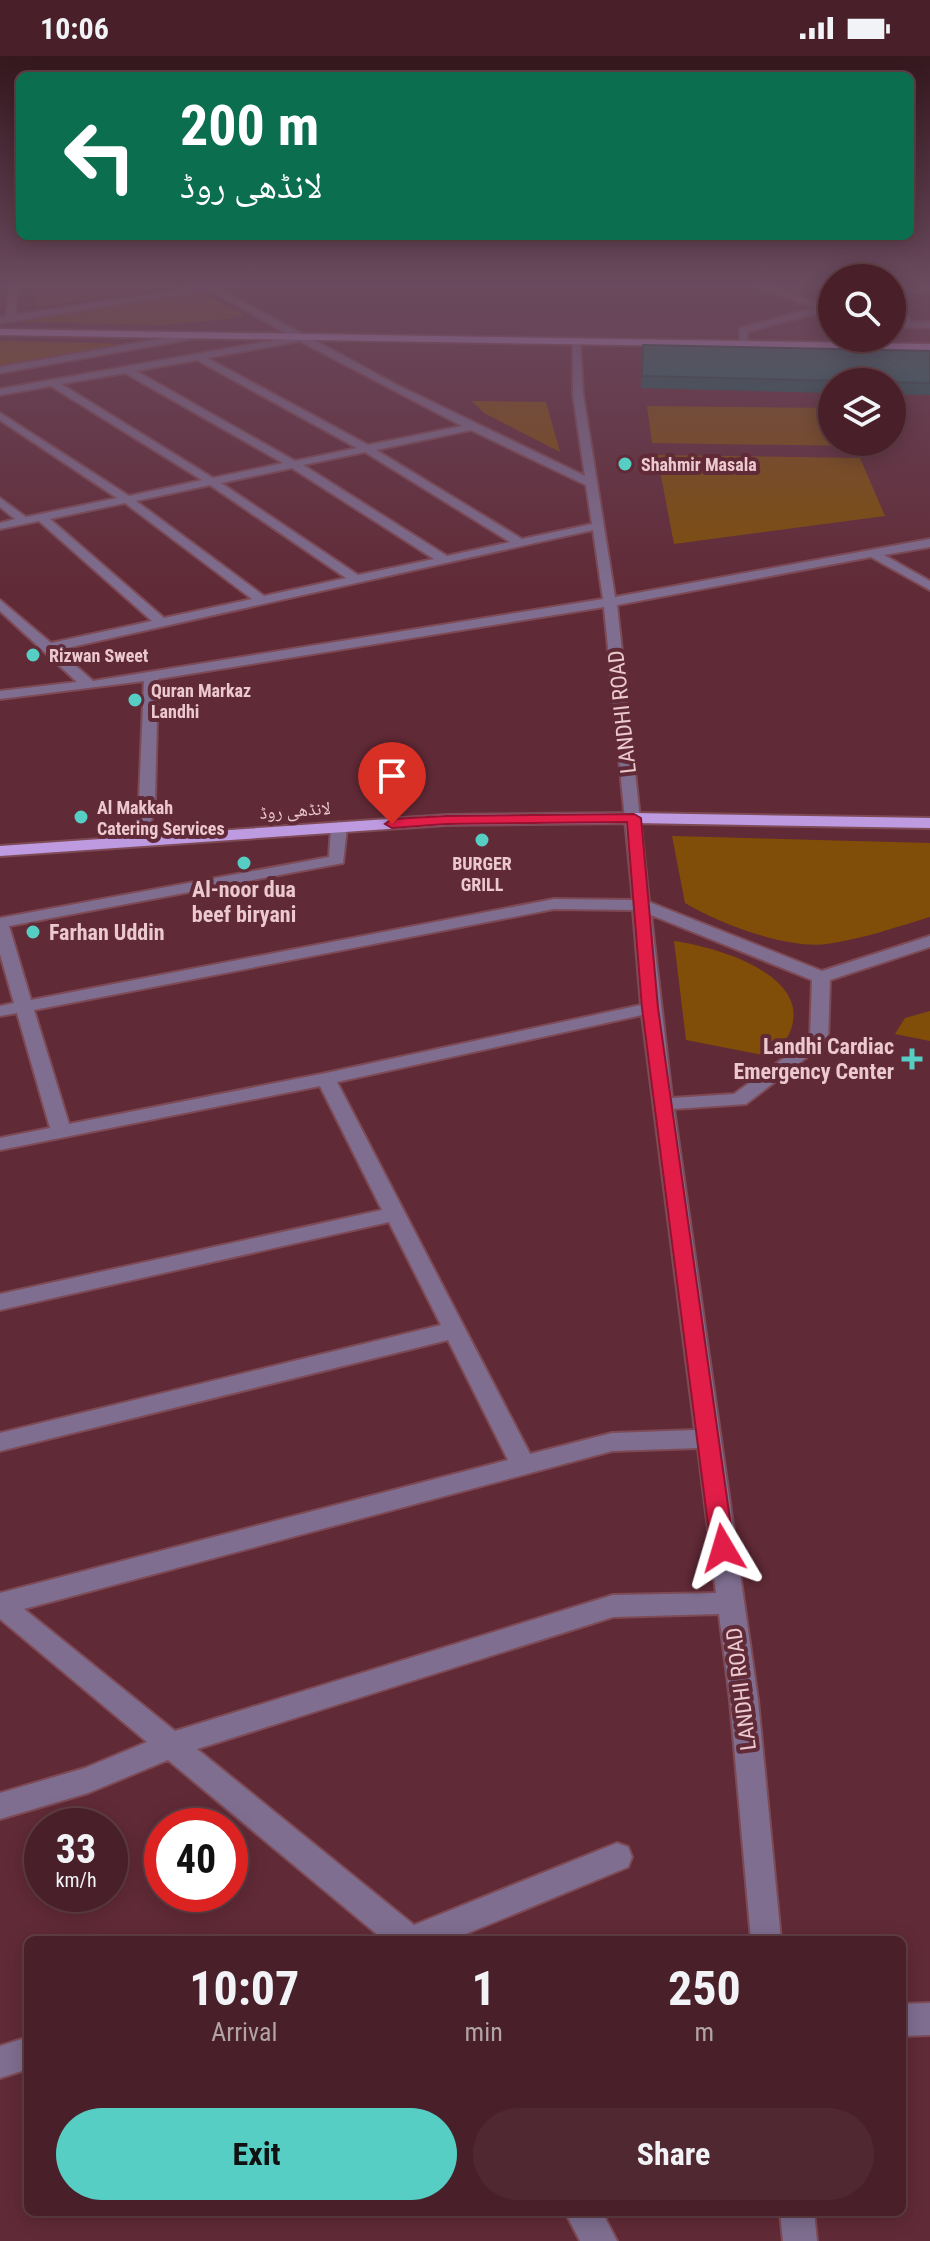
<!DOCTYPE html>
<html lang="en">
<head>
<meta charset="utf-8">
<style>
  :root { --surface:#492029; --page:#502831; --text:#f1f3f6; --muted:#b1a3a8; --line:#613e46; --accent:#56cec3 }
  body { margin:0; font-family:"Roboto Condensed","Noto Naskh Arabic",sans-serif; background:var(--page); color:var(--text); height:100vh; display:flex; flex-direction:column; font-size:30px; white-space:nowrap }
  * { box-sizing:border-box; margin:0 }
  p { font-size:26px; color:var(--muted) }
  .icon { flex:none; width:44px; height:44px; fill:none; stroke:currentColor; stroke-width:2; stroke-linecap:round; stroke-linejoin:round }
  .map { position:relative; flex:1; overflow:hidden }
  .side { position:absolute; left:24px; top:1880px; width:882px; height:280px; display:flex; flex-direction:column; background:var(--surface); border-radius:12px; box-shadow:0 4px 20px #0003,0 0 0 2px var(--line) }
  .side>* { flex:none }
  .top-card { position:absolute; left:16px; top:16px; width:898px; height:168px; border-radius:12px; box-shadow:0 4px 20px #0003,0 0 0 2px var(--line); background:#0b6e4f; color:#fff; overflow:hidden }
  .fabs { position:absolute; left:818px; top:208px; display:grid; gap:16px }
  .fabs a { display:grid; place-items:center; width:88px; height:88px; border-radius:50%; background:var(--surface); box-shadow:0 4px 20px #0003,0 0 0 2px var(--line); font-size:40px }
  .speed { position:absolute; left:24px; top:1752px; display:flex; gap:16px; font-size:40px; font-weight:700; text-align:center }
  .speed>* { display:grid; place-content:center; width:104px; height:104px; border-radius:50%; background:var(--surface); box-shadow:0 4px 20px #0003,0 0 0 2px var(--line); line-height:1 }
  .speed small { font-size:20px; font-weight:400 }
  .speed .limit { border:12px solid #d22; background:#fff; color:#111 }
  .pin { position:absolute; display:grid; place-items:center; width:68px; height:68px; color:#fff; margin:-82px -34px; border-radius:50% 50% 50% 0; rotate:-45deg; box-shadow:0 0 8px #0007 }
  .pin .icon { rotate:45deg }
  .me { position:absolute; width:88px; margin:-44px; rotate:353deg; stroke-linejoin:round; filter:drop-shadow(0 0 6px #0008) }
  .turn { display:flex; align-items:center; gap:28px; height:168px; padding:0 32px; font-size:36px }
  .turn .icon { width:104px; height:104px; stroke-width:2.5 }
  .turn b { display:block; font-size:56px; line-height:68px }
  .eta { display:flex; justify-content:space-evenly; align-items:center; height:136px; text-align:center }
  .eta b { font-size:48px; font-weight:700; line-height:56px }
  .button { display:flex; gap:16px; margin-top:auto; padding:16px 32px }
  .button a { flex:1; height:92px; border-radius:48px; background:var(--accent); color:#111; font-size:32px; font-weight:700; line-height:92px; text-align:center }
  .button a+a { background:var(--page); color:var(--text) }
  .status { display:flex; justify-content:space-between; align-items:center; height:56px; padding:0 40px; background:var(--surface); direction:ltr }
  .status svg { height:22px; fill:currentColor }
  .map>svg:first-child { display:block }
</style>
</head>
<body>
<div class="status"><b>10:06</b><svg viewBox="0 0 49 12"><path d="M0 12V9h3v3zM5 12V6h3v6zM10 12V3h3v9zM15 12V0h3v12zM26 1h20v11H26zM47 4h2v5h-2z"/></svg></div>
<div class="map">
<svg width="930" height="2185" viewBox="0 0 930 2185">
  <rect width="100%" height="100%" fill="#612a37"/>
  <g fill="#804e08">
    <path d="M27,227H182L185,229L38,251Z"/>
    <path d="M203,236L244,259L231,263L162,269L10,266Z"/>
    <path d="M0,285H13L126,288L0,309Z"/>
    <path d="M472,345L546,346L560,396L484,357Z"/>
    <path d="M647,350L832,352V386H855L856,390L652,387Z"/>
    <path d="M657,399L860,402L885,460L674,488Z"/>
    <path d="M672,780L930,787V861C897,871 862,883 827,888C787,893 720,868 685,847Z"/>
    <path d="M674,885C730,893 839,930 773,1001L686,984Z"/>
    <path d="M930,955V985L895,978L905,962Z"/>
  </g>
  <g fill="none" stroke-linecap="round" stroke-linejoin="round">
    <defs>
      <g id="minor">
        <path d="M11,227H19L15,259L203,230L199,227H243L219,233L397,329L585,420L573,338V287L580,285L583,338L615,541L930,483V491L884,499L930,525V534L871,501L617,549L649,846L822,915L930,880V891L830,924L828,985L746,1048L674,1053L758,1644L781,1884H751L730,1644L719,1558L613,1561L197,1693L414,1869L617,1787L628,1791L632,1801L628,1811L451,1884H384L168,1704L88,1737L0,1763V1737L85,1712L147,1686L0,1563V1537L508,1404L448,1284L0,1395V1377L441,1269L389,1166L0,1254V1238L382,1154L320,1030L0,1094V1082L50,1072L17,957L0,960V950L14,947L0,898V862L329,801L331,771L339,766L347,771L343,807L9,870L31,944L554,843L633,844L604,551L158,623L155,744L148,785L146,788H134L132,785L139,744L144,625L0,643V635L77,626L0,555V544L51,587L152,565L39,465L0,473V467L15,463L0,451V442L26,461L117,442L0,364V357L129,440L202,424L51,330L0,339V333L293,281L209,234L0,267V261L6,260ZM300,285L462,370L368,389L207,302ZM197,304L357,392L295,405L136,315ZM125,317L283,407L213,422L61,328ZM471,374L586,429L592,468L522,483L376,394ZM365,396L510,486L447,500L303,409ZM292,412L434,503L358,519L221,427ZM210,429L346,522L264,540L136,445ZM125,447L252,543L164,562L50,463ZM593,474L603,543L93,625L58,594ZM554,853L633,854L641,949L326,1017L69,1068L34,954ZM651,859L812,924L810,983L734,1038L672,1042ZM642,959L695,1374L612,1377L530,1398L337,1026ZM698,1392L716,1537L613,1539L175,1675L24,1553L612,1395Z"/>
        <path d="M747,227H760L824,250L832,247V253L747,276V288L740,290V272L815,252Z"/>
        <path d="M930,230V234L897,241L911,266H930V272L905,271L892,248V238Z"/>
        <path d="M194,277L197,282L0,317V311Z"/>
        <path d="M930,1947V1979L902,1980V1948Z"/>
        <path d="M28,1981V2013L0,2022V1990Z"/>
        <path d="M565,2156H602L617,2185H580Z"/>
        <path d="M780,2156H814L817,2185H783Z"/>
      </g>
      <g id="major">
        <path d="M0,273L930,288V294L0,279Z"/>
        <path d="M634,757L930,762V772L634,767L446,769L0,800V790L446,759Z"/>
      </g>
    </defs>
    <use href="#minor" stroke="#7d4a55" stroke-width="4"/>
    <use href="#major" stroke="#7d4a55" stroke-width="4"/>
    <use href="#minor" fill="#7f6e90" fill-rule="evenodd"/>
    <use href="#major" fill="#be9ae0" fill-rule="evenodd"/>
  </g>
  <path fill="#115f59" d="M643,289L930,295V339L892,338V326H832V337L641,332Z"/>
  <path fill="#146f68" stroke="#0e4e49" stroke-width="2" d="M643,289L930,295V327L642,320Z"/>
  <linearGradient id="sky" x2="0" y2="1"><stop stop-color="#35171e"/><stop offset="0.43" stop-color="#6a4a5e"/><stop offset="1" stop-color="#6a4a5e" stop-opacity="0"/></linearGradient>
  <rect width="930" height="533" fill="url(#sky)"/>
  <path fill="#e11d48" stroke="#92132f" stroke-width="2" d="M634,758L641,762L658,952L734,1492L731,1499L723,1501L715,1499L711,1492L642,952L627,766L446,768L392,772L385,768L392,763L446,760Z"/>
  <g fill="#56cec3" stroke="#612a37" stroke-width="3">
    <circle cx="625" cy="408" r="8"/>
    <circle cx="33" cy="599" r="8"/>
    <circle cx="135" cy="644" r="8"/>
    <circle cx="81" cy="761" r="8"/>
    <circle cx="482" cy="784" r="8"/>
    <circle cx="244" cy="807" r="8"/>
    <circle cx="33" cy="876" r="8"/>
    <path d="M908 991h8v8h8v8h-8v8h-8v-8h-8v-8h8z"/>
  </g>
  <g text-anchor="middle" dominant-baseline="central" stroke-width="8" stroke-linejoin="round" paint-order="stroke">
    <g font-size="18" font-weight="bold" fill="#ecc9cf" stroke="#612a37" text-anchor="start">
      <text x="641" y="408">Shahmir Masala</text>
      <text x="49" y="599">Rizwan Sweet</text>
      <text x="151" y="634">Quran Markaz<tspan x="151" dy="21">Landhi</tspan></text>
      <text x="97" y="751">Al Makkah<tspan x="97" dy="21">Catering Services</tspan></text>
      <text x="482" y="807" text-anchor="middle">BURGER<tspan x="482" dy="21">GRILL</tspan></text>
    </g>
    <g font-size="18" fill="#ecc9cf" stroke="#612a37">
      <text transform="translate(295 754) rotate(-4)">لانڈھی روڈ</text>
    </g>
    <g font-size="22" fill="#ecc9cf" stroke="#612a37">
      <text transform="translate(622 656) rotate(-96)">LANDHI ROAD</text>
      <text transform="translate(741 1633) rotate(-97)">LANDHI ROAD</text>
    </g>
    <g font-size="22" font-weight="bold" fill="#ecc9cf" stroke="#612a37">
      <text x="244" y="833">Al-noor dua<tspan x="244" dy="25">beef biryani</tspan></text>
      <text x="49" y="876" text-anchor="start">Farhan Uddin</text>
      <text x="894" y="990" text-anchor="end">Landhi Cardiac<tspan x="894" dy="25">Emergency Center</tspan></text>
    </g>
  </g>
</svg>
<div class="fabs">
<a><svg class="icon" aria-label="search" viewBox="0 0 24 24"><circle cx="10" cy="10" r="6"/><path d="M15 15l6 6"/></svg></a>
<a><svg class="icon" aria-label="layers" viewBox="0 0 24 24"><path d="M12 4l9 5-9 5-9-5zM3 14l9 5 9-5"/></svg></a>
</div>
<div class="speed"><div>33<small>km/h</small></div><div class="limit">40</div></div>
<div class="pin" style="left:392px;top:768px;background:#d93025"><svg class="icon" aria-label="arrive" viewBox="0 0 24 24"><path d="M6 21V4h12l-3 4 3 4H6"/></svg></div>
<svg class="me" style="left:723px;top:1492px" viewBox="-20 -20 40 40"><path d="M0-17L14 15 0 8-14 15z" fill="#e11d48" stroke="#fff" stroke-width="4"/></svg>
<div class="top-card">
<div class="turn"><svg class="icon" aria-label="left" viewBox="0 0 24 24"><path d="M17 20v-9H6M10 6l-5 5 5 5"/></svg><div><b>200 m</b>لانڈھی روڈ</div></div>
</div>
<section class="side">
<div class="eta">
<div><b>10:07</b><p>Arrival</p></div>
<div><b>1</b><p>min</p></div>
<div><b>250</b><p>m</p></div>
</div>
<div class="button"><a>Exit</a><a>Share</a></div>
</section>
</div>
</body>
</html>
